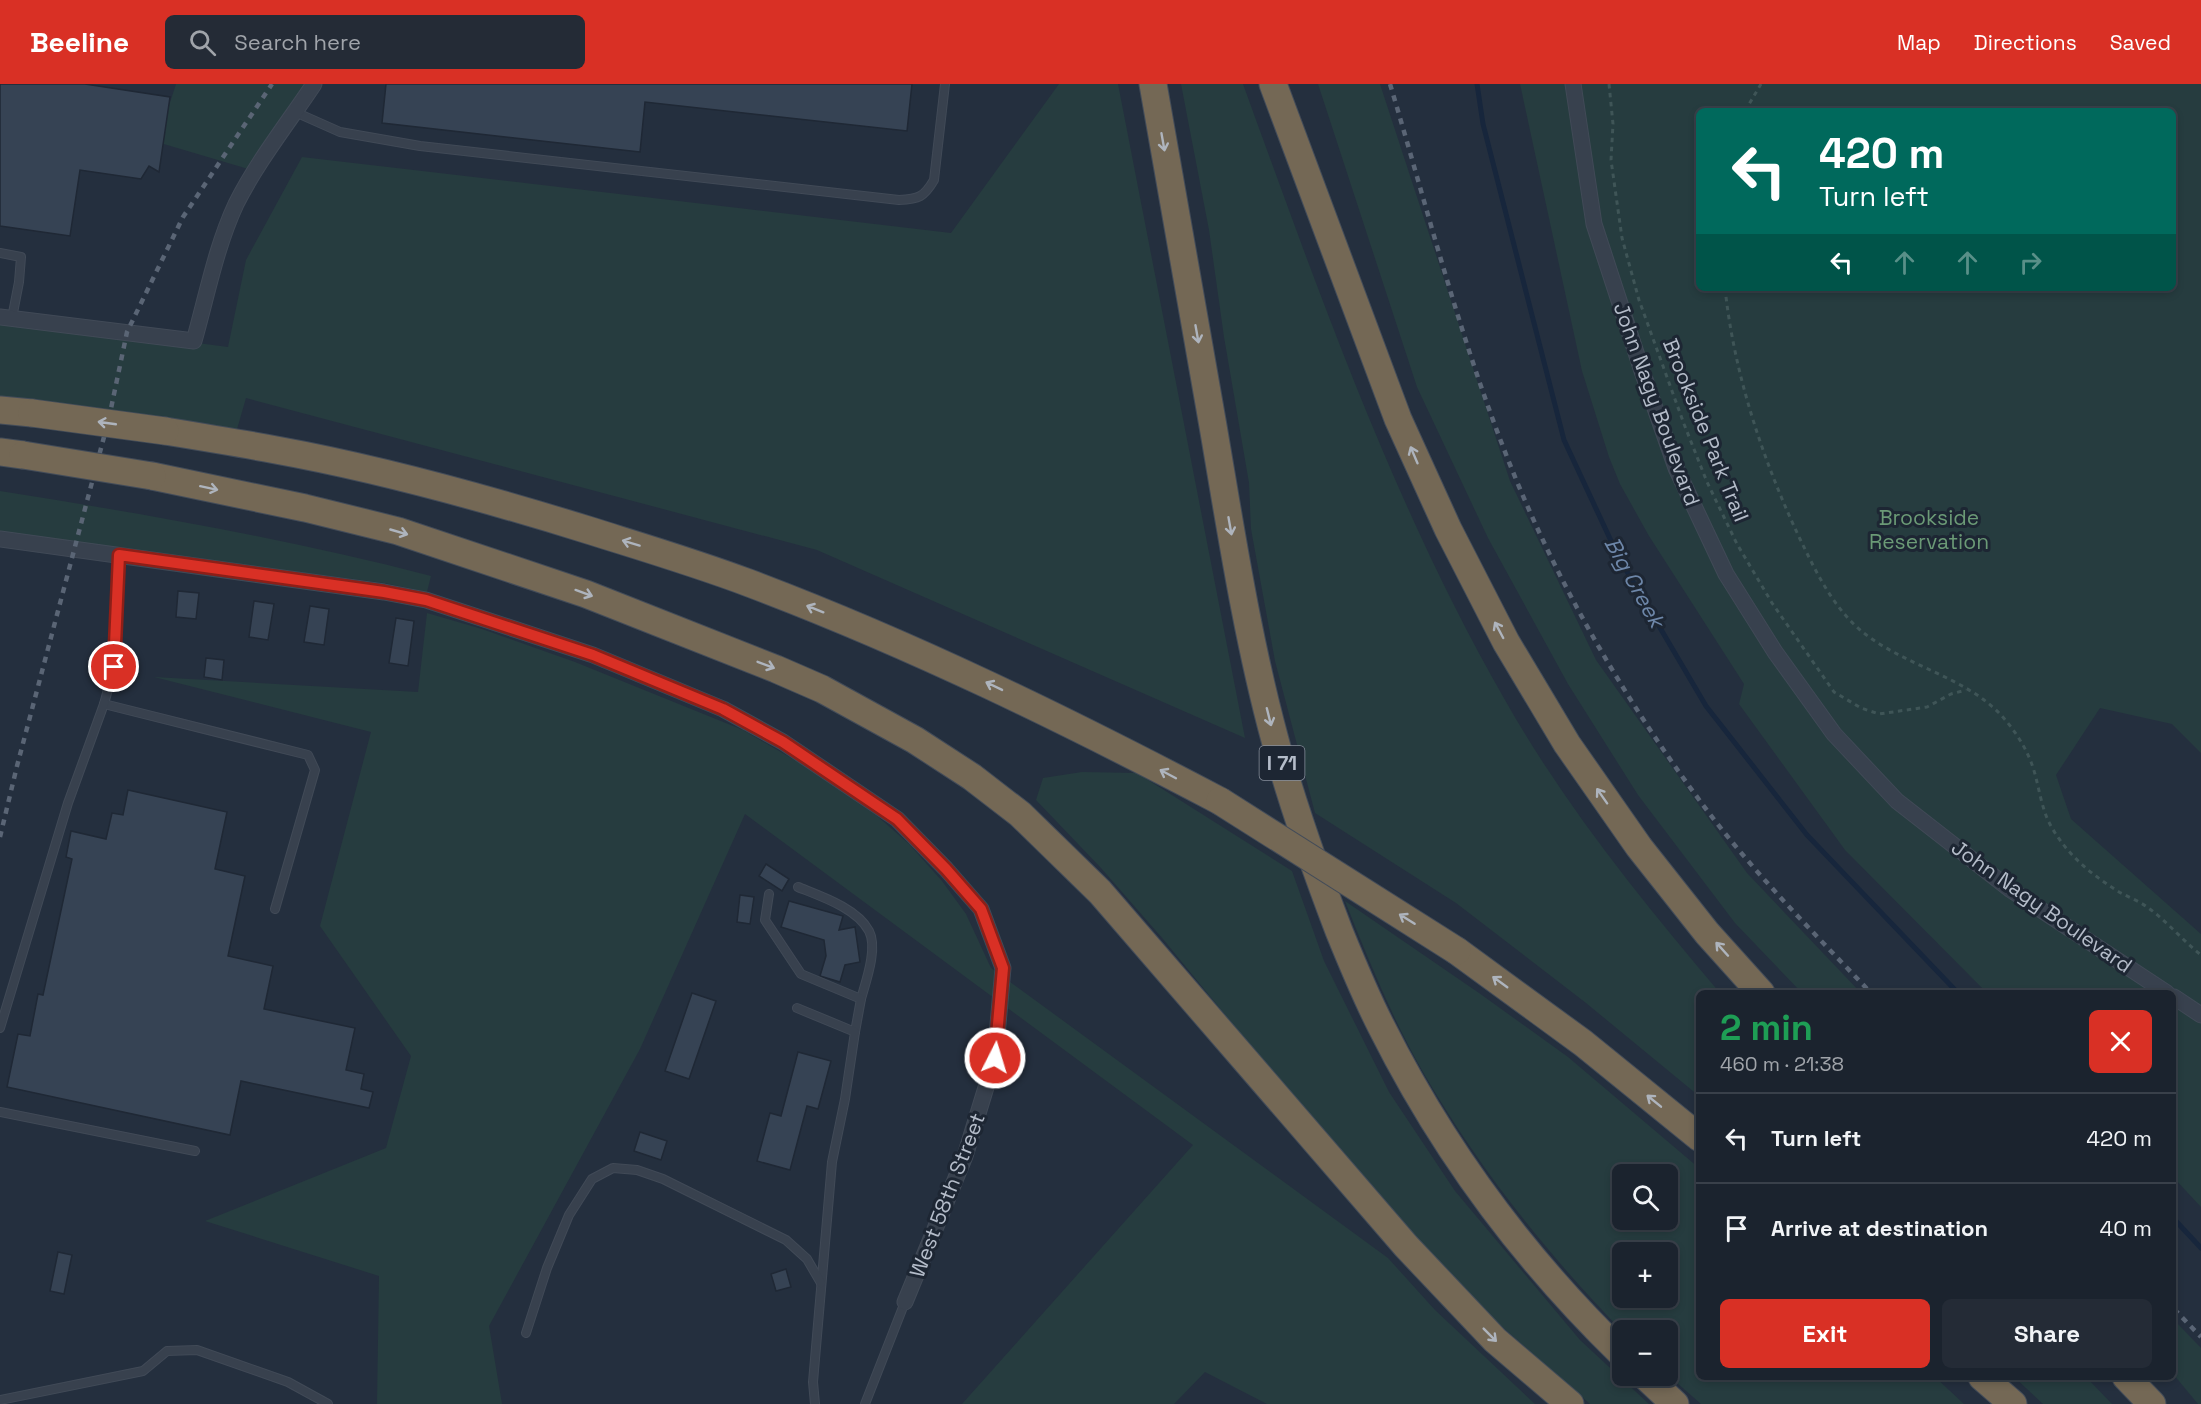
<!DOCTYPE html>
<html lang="en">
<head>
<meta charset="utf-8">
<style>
  :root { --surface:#1b232e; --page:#242b36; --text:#f1f3f6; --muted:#a0a4aa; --line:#39404a; --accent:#d93025 }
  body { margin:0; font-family:"Space Grotesk",sans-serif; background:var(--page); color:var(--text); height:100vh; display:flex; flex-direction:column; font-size:22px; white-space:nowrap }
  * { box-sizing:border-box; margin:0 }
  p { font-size:20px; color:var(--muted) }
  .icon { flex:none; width:33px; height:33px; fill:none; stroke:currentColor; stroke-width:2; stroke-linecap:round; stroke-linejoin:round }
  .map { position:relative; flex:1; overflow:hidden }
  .side { position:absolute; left:1696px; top:906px; width:480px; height:390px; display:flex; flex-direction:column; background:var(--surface); border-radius:9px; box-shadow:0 3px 9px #0003,0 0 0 2px var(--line) }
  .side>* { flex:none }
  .hud { position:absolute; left:1696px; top:24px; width:480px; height:183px; border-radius:9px; box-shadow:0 3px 9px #0003,0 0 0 2px var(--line); background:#00695c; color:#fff; overflow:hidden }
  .buttons { position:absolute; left:1612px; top:1080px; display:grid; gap:12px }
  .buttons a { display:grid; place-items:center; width:66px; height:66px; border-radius:9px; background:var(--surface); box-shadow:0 3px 9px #0003,0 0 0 2px var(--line); font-size:30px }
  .pin { position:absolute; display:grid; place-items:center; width:51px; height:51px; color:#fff; margin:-26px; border:3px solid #fff; border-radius:50%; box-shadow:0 2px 6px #0007 }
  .me { position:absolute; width:66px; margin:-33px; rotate:5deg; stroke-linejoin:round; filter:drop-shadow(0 0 4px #0008) }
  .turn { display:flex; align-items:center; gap:21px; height:126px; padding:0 24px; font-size:27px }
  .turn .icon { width:78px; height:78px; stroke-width:2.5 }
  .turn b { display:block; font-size:42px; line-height:51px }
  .lanes { display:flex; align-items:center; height:57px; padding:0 24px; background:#0003; justify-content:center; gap:30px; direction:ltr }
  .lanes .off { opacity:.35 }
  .round { display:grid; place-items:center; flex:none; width:63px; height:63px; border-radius:9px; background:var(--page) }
  .overview { display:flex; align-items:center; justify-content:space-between; height:102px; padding:0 24px }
  h1 { font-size:36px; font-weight:700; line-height:45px; color:#1e9e55 }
  .primary-button { display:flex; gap:12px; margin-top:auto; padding:12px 24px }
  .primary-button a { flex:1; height:69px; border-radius:9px; background:var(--accent); color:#fff; font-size:24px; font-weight:700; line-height:69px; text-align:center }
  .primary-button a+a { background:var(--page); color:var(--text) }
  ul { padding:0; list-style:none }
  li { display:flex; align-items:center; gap:18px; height:90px; padding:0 24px; border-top:2px solid var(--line) }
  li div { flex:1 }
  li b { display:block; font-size:22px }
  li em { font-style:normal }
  header { display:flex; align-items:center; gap:36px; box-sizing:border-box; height:84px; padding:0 30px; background:var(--accent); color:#fff }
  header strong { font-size:28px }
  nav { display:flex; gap:33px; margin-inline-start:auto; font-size:21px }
  .search { width:420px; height:54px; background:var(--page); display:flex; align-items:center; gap:15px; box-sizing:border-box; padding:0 21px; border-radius:9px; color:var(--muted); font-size:22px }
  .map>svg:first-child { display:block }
</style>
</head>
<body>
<header>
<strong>Beeline</strong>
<div class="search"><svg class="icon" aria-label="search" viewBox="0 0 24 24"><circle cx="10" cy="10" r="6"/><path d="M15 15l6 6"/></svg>Search here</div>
<nav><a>Map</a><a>Directions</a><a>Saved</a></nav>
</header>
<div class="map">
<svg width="2201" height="1320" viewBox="0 0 2201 1320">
  <rect width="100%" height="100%" fill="#242f3e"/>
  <g fill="#263c3f" fill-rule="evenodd">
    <path d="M176,0H314L255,87L157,58Z"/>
    <path d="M1059,0H1118L1245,654L817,466L246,314L233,359L0,326V233L228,263L246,176L302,73L951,149Z"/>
    <path d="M1181,0H1243C1319,209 1394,423 1505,616C1565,722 1642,817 1720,909H1700L1699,1012L1586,919L1456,819L1315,729L1275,577L1251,445L1249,399L1224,253L1209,146Z"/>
    <path d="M1318,0H1380L1510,397L1596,576L1747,789L1861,909H1802L1735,839L1638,711L1568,600L1488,454L1417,303Z"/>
    <path d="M1520,0H2201V669L2172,640L2100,624L2056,691L2071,735L2201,850V1123L2174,1094V909H1987L1845,766L1739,620L1744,600L1649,452L1620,400L1609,373L1582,287ZM1700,27H2174V204H1700Z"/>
    <path d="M0,407C145,430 289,455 431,492L427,508L384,499L0,450Z"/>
    <path d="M427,529L482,545L575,578L743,646L798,678L876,731L909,760L942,797L966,830L991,884L1388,1174L1435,1226L1535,1320H1267L1205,1288L1174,1320H962L1193,1061L745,730L640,965L489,1242L502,1320H377L379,1192L205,1137L386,1064L411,972L320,842L371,648L154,593L418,608Z"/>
    <path d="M1082,688L1137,689L1292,787L1324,877L1389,1008L1455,1107L1580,1256L1649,1320H1590L1467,1212L1327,1055L1163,855L1101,784L1036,716L1043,694Z"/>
    <path d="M1345,817L1479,909L1568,973L1699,1084L1700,1293H1935L1964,1320H1701L1668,1291V1246L1623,1248C1546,1169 1478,1083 1423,988C1392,934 1368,875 1345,817ZM1623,1090H1668V1136H1623ZM1623,1168H1668V1214H1623Z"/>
    <path d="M2174,1236L2201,1264V1320H2198L2174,1291Z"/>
    <path d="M2014,1293H2086L2112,1320H2043Z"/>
  </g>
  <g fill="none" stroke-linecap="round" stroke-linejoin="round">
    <g stroke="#17263c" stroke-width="5">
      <path d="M1477,0L1483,40L1564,356L1619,474L1706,622L1807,751L1958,909"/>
      <path d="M2174,1135L2201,1164"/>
    </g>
  </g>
  <g fill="#364354" stroke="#1f2835" stroke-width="1.5">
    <path d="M0,0H85L170,13L159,88L149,82L141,95L80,86L70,152L0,142Z"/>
    <path d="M386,0H912L907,47L645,18L640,68L382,39Z"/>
    <path d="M178,507L199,509L196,535L176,533Z"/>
    <path d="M254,517L274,520L268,556L249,553Z"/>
    <path d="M310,522L329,525L324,561L304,558Z"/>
    <path d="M396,534L414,537L408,582L389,579Z"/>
    <path d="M206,574L224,576L222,596L204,593Z"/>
    <path d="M128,706L227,728L215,785L245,792L228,872L273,882L264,925L355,944L346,986L364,990L361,1005L373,1008L369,1024L241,997L230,1051L7,1003L18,950L30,952L38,910L43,911L72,775L66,773L71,747L106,755L112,729L123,731Z"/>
    <path d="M766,780L789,795L782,807L759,792Z"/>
    <path d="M740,811L754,813L750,840L737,838Z"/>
    <path d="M789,817L843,832L839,846L855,843L860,878L845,881L840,898L820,892L826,872L824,856L781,843Z"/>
    <path d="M692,909L716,917L689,995L665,987Z"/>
    <path d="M798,968L831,977L818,1025L807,1022L790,1086L757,1077L770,1029L781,1032Z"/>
    <path d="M640,1048L667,1057L661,1076L634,1067Z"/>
    <path d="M58,1168L72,1171L64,1210L50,1207Z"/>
    <path d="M786,1185L791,1203L776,1207L771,1190Z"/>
  </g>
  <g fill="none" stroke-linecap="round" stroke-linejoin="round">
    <defs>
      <g id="service">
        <path d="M295,28L340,48L420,62L899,116C919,115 924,113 934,96L945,0"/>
        <path d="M0,169L21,173L19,198L12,234"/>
        <path d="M104,620L308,671L315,686L275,825"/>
        <path d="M798,803C820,812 857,824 869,847C878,864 866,897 861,915"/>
        <path d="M769,810L765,836L801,890L861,915L855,948"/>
        <path d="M797,924L855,948L845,1015L832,1078L813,1298L815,1320"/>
        <path d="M0,944L68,719L104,620L114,583L119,471"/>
        <path d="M0,1028L195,1067"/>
        <path d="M526,1249L547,1184L569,1131L592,1095L613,1084L637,1086L663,1095L786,1156L807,1175L821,1199"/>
        <path d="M0,1316L143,1287L167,1267L197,1266L288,1298L328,1320"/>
        <path d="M865,1320L905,1218"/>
      </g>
      <g id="minor">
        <path d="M1573,0L1594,140L1642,287L1676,384L1726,490L1775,568L1834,650L1897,717L2011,806L2167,909"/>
        <path d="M0,233L194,257C207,211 216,163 236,120C257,78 288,39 314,0"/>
        <path d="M0,455L384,508L426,516L593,571L723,625L783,658L897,735L946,785L981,825L1003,884L995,974L965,1072L905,1218"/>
        <path d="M2174,913L2201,931"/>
      </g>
      <g id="motorway">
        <path d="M1153,0C1173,114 1193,228 1213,342C1231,447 1247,553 1275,656C1292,720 1315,784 1339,847C1352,879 1365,911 1381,942C1442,1064 1525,1176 1623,1271"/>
        <path d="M1273,0L1398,335L1448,445L1506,558L1567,660L1639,763L1707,849L1761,909"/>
        <path d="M0,326L32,329"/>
        <path d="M165,347C202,353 239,359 276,366C381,385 485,414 588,446C642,463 696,479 749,499C911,560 1066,636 1220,717"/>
        <path d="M0,368L23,371"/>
        <path d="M152,392L305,424L398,447L586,510L776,585L822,605L915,656L972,693L1020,730L1100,808L1406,1162L1495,1256L1570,1320"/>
        <path d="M1457,867L1583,959L1700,1054"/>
        <path d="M1645,1292L1675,1320"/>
        <path d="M1982,1293L2013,1320"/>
        <path d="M2126,1293L2152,1320"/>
      </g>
    </defs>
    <use href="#service" stroke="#414a57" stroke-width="10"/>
    <use href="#minor" stroke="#414a57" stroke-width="17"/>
    <use href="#motorway" stroke="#434c59" stroke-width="29"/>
    <g stroke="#3f5557" stroke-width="3" stroke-dasharray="4.5 4.5" stroke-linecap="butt">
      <path d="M1609,0L1613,40L1611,76L1622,154L1639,216L1684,340L1707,398L1737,460L1772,519L1834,608L1861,624L1879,630L1927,623L1951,610L1966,606"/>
      <path d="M1745,27L1761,0"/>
      <path d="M1725,204C1734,290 1763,377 1800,455C1816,488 1832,521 1859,545C1902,582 1964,591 2002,632C2014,646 2024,660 2031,678C2039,698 2040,723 2051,742C2067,771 2092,791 2119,808C2128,813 2139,817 2147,823C2167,837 2182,856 2201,871"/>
    </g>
    <use href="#service" stroke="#38414e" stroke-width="8"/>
    <use href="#minor" stroke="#38414e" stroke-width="15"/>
    <use href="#motorway" stroke="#746855" stroke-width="27"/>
    <g stroke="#5a6575" stroke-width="4.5" stroke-dasharray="6 6" stroke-linecap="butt">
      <path d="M1390,0C1426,120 1457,243 1502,360C1551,489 1621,611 1703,721C1753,788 1813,848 1871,909"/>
      <path d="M0,753L17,682L109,334L127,248L183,133L272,0"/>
      <path d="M2174,1225L2201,1253"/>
    </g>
    <defs>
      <g id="motorway-bridge">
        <path d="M32,329L165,347"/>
        <path d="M23,371L152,392"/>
        <path d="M1220,717L1457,867"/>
      </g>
    </defs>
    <use href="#motorway-bridge" stroke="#434c59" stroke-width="29" stroke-linecap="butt"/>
    <use href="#motorway-bridge" stroke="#746855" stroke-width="27"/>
  </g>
  <defs><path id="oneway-shaft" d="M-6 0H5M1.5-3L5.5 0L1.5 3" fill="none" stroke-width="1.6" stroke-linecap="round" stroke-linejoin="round" transform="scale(1.5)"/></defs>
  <g stroke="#aeb4bd">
    <use href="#oneway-shaft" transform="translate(1163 58) rotate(80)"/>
    <use href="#oneway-shaft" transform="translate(1197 250) rotate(80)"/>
    <use href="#oneway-shaft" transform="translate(107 339) rotate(-172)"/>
    <use href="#oneway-shaft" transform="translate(1414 371) rotate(-113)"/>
    <use href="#oneway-shaft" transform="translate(209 404) rotate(12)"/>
    <use href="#oneway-shaft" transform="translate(1230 442) rotate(80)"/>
    <use href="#oneway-shaft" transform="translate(399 448) rotate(16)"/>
    <use href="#oneway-shaft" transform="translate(631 459) rotate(-163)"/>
    <use href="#oneway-shaft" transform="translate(584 509) rotate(20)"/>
    <use href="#oneway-shaft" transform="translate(815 525) rotate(-158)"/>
    <use href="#oneway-shaft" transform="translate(1499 546) rotate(-118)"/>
    <use href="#oneway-shaft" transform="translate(766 581) rotate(21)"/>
    <use href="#oneway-shaft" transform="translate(994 602) rotate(-154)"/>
    <use href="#oneway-shaft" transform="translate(1269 633) rotate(76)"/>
    <use href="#oneway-shaft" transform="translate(1168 690) rotate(-152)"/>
    <use href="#oneway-shaft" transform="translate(1602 712) rotate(-125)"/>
    <use href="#oneway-shaft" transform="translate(1407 835) rotate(-148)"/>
    <use href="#oneway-shaft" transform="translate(1722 865) rotate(-132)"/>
    <use href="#oneway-shaft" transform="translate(1500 898) rotate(-144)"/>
    <use href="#oneway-shaft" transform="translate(1654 1017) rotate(-141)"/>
    <use href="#oneway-shaft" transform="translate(1490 1251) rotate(45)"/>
  </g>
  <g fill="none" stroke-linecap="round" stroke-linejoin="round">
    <defs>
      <path id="route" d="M114,583L119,471L384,508L426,516L593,571L723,625L783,658L897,735L946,785L981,825L1003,884L995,974"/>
    </defs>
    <use href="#route" stroke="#8d1f18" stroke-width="15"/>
    <use href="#route" stroke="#d93025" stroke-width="10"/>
  </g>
  <g text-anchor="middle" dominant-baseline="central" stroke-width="6" stroke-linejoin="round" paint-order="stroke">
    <rect fill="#1d2633" stroke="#878f9c" stroke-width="1.5" x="1259.5" y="662" width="45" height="34" rx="4.5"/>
    <g font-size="20" font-weight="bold" fill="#b4bcc9">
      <text x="1282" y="679">I 71</text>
    </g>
    <g font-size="21" fill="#b4bcc9" stroke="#1d2633">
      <text transform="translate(1657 320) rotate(70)">John Nagy Boulevard</text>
      <text transform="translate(1706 346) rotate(68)">Brookside Park Trail</text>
      <text transform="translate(2042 822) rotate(35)">John Nagy Boulevard</text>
      <text transform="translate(947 1111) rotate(-69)">West 58th Street</text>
    </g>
    <g font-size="21" fill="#6b9a76" stroke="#1d2633">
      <text x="1929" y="433">Brookside<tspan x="1929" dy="24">Reservation</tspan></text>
    </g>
    <g font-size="22" font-style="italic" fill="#6d86a8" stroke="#1d2633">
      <text transform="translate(1635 498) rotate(61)">Big Creek</text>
    </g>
  </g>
</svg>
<div class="buttons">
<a><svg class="icon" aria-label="search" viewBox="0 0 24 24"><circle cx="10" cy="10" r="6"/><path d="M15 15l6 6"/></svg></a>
<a>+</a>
<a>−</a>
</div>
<div class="pin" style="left:114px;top:583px;background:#d93025"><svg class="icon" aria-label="arrive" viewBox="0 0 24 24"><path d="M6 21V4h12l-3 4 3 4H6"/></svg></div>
<svg class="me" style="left:995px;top:974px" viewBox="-20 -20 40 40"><circle r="17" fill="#d93025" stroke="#fff" stroke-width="3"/><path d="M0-11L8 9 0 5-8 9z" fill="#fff"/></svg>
<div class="hud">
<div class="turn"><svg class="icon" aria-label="left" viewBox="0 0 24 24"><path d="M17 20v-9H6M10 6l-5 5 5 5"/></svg><div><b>420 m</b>Turn left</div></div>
<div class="lanes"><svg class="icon" aria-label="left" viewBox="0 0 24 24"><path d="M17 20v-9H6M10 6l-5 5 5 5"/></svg><svg class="icon off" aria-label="ahead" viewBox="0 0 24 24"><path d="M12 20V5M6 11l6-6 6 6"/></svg><svg class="icon off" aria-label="ahead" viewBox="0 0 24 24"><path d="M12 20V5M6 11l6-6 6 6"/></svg><svg class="icon off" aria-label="right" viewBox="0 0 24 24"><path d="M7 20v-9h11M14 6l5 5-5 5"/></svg></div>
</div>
<section class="side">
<div class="overview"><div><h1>2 min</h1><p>460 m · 21:38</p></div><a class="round" style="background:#d93025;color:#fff"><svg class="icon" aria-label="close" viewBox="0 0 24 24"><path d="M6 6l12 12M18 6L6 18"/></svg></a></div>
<ul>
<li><svg class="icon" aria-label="left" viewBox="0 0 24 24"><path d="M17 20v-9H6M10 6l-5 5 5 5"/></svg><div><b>Turn left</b></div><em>420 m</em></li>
<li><svg class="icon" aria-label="arrive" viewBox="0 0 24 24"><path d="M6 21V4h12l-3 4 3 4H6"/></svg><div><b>Arrive at destination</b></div><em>40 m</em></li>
</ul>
<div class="primary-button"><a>Exit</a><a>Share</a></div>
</section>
</div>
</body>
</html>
